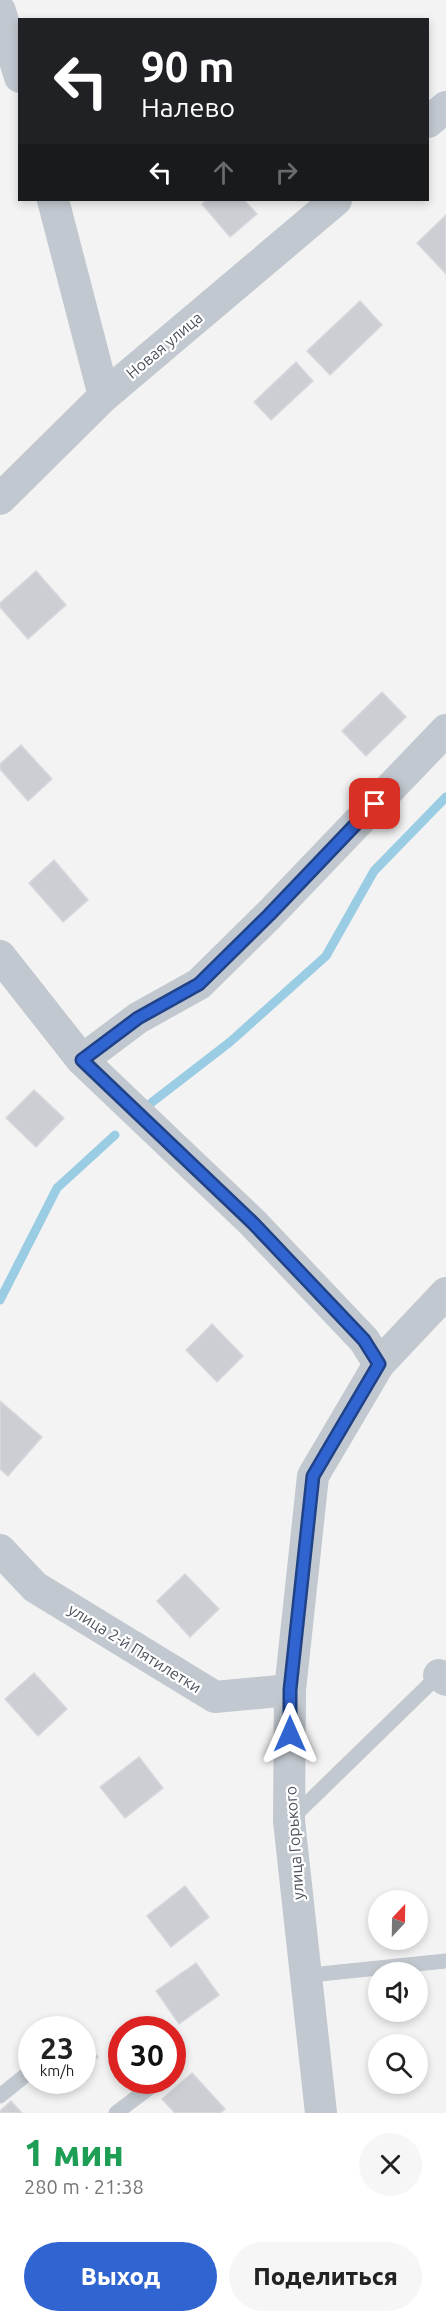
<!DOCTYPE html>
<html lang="ru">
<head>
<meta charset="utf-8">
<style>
  :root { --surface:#fff; --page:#f6f6f6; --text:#222; --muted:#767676; --accent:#3065d1 }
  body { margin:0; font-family:Ubuntu,sans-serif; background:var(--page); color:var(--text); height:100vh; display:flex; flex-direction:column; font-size:22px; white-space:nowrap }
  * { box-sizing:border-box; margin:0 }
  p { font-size:20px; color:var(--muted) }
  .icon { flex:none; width:33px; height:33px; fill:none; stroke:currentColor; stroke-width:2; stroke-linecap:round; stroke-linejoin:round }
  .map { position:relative; height:2113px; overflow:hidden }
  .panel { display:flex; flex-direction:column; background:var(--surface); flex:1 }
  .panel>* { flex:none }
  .banner { position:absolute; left:18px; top:18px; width:411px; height:183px; border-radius:0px; box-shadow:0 3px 9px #0003; background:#202124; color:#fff; overflow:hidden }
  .needle { width:39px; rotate:22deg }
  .fabs { position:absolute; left:368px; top:1890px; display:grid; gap:12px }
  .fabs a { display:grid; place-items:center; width:60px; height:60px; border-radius:50%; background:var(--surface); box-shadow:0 3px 9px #0003; font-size:30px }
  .speed { position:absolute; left:18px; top:2016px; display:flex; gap:12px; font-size:30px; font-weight:700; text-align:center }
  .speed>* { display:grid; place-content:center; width:78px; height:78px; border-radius:50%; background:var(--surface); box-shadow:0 3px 9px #0003; line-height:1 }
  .speed small { font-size:15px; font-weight:400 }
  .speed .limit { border:9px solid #d22; background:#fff; color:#111 }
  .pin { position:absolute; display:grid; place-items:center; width:51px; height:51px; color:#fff; margin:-26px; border-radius:12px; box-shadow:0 3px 9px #0006 }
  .me { position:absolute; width:66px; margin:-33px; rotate:0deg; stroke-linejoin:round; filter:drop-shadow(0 0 4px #0008) }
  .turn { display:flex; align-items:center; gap:21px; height:126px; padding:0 24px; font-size:27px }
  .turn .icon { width:78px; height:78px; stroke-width:2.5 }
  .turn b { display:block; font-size:42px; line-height:51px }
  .lanes { display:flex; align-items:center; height:57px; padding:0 24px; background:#0003; justify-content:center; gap:30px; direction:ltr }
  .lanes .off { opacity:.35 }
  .round { display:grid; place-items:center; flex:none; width:63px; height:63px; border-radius:32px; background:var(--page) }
  .overview { display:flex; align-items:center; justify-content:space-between; height:102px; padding:0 24px }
  h1 { font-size:36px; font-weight:800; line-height:45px; color:#1e9e55 }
  .primary-button { display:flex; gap:12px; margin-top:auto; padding:12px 24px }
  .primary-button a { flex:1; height:69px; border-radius:36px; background:var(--accent); color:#fff; font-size:24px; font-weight:800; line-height:69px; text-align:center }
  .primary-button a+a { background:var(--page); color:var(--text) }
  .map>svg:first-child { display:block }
</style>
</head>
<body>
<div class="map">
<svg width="446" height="2113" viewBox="0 0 446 2113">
  <rect width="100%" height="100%" fill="#f4f3f3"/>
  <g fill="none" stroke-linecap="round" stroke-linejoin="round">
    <g stroke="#9acce3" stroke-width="9">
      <path d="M151,1103L230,1042L326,956L374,871L446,797"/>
      <path d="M0,1300L57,1188L115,1135"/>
    </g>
  </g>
  <g fill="#cdced4" stroke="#d7d8dd" stroke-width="1.5">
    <path d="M207,200H244L257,214L230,237L202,204Z"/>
    <path d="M446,215V274L417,243Z"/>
    <path d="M360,301L382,325L330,375L307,351Z"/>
    <path d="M296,362L313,381L271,420L254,402Z"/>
    <path d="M36,571L66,605L28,639L0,607V603Z"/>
    <path d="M382,692L406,717L366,756L342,731Z"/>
    <path d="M21,745L52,779L28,801L0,769V764Z"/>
    <path d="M54,860L88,900L63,922L29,883Z"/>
    <path d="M34,1090L64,1118L36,1147L6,1118Z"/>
    <path d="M212,1324L243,1356L217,1382L186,1350Z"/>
    <path d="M0,1401L42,1437L8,1476L0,1469Z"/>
    <path d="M185,1574L219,1609L190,1637L157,1601Z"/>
    <path d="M34,1673L67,1709L38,1736L5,1699Z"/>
    <path d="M139,1757L163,1788L125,1818L100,1787Z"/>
    <path d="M185,1886L209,1917L171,1947L147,1916Z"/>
    <path d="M196,1963L219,1995L179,2024L156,1991Z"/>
    <path d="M66,2021L74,2030H56Z"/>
    <path d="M82,2039L98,2057L82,2071Z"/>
    <path d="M192,2073L225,2109L220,2113H175L162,2099Z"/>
    <path d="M11,2101L22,2113H0V2111Z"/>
  </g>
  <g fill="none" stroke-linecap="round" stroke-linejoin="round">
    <g stroke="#c2c8cf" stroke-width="15">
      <path d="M291,1819L442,1672"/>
      <path d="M301,1976L446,1961"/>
      <path d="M0,2096L32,2070"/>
      <path d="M116,2113L157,2082"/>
    </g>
    <g stroke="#c2c8cf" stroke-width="32">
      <path d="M0,11L20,77"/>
      <path d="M428,122L446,107"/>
      <path d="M53,200L104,396"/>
      <path d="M0,499L104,396L336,200"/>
      <path d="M0,956L82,1060L253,1223L364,1340L379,1364"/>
      <path d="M82,1060L138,1018L199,984L269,915L446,730"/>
      <path d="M0,1550L35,1587L215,1697L290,1690"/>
      <path d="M439,1675L446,1680"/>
      <path d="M321,2113L289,1821L290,1690L313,1476L379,1364L446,1293"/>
    </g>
  </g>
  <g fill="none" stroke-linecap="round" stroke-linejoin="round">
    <defs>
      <path id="route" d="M290,1734V1690L313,1476L379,1364L364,1340L253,1223L82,1060L138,1018L199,984L269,915L375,804"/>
    </defs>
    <use href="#route" stroke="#1f4288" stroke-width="15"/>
    <use href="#route" stroke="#3065d1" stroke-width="10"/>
  </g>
  <g text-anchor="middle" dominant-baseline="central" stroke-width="4.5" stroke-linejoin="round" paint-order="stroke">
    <g font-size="16" fill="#4c535e" stroke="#fff">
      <text transform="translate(164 345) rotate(-40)">Новая улица</text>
      <text transform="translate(135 1648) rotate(32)">улица 2-й Пятилетки</text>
      <text transform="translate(294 1843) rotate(-94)">улица Горького</text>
    </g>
  </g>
</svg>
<div class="fabs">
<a><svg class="needle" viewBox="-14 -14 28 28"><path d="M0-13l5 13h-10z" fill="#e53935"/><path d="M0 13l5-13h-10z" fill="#767676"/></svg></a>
<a><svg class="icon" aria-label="sound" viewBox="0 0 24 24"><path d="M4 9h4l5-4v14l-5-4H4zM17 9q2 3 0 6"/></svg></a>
<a><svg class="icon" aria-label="search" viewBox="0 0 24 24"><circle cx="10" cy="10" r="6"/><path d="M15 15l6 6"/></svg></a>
</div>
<div class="speed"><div>23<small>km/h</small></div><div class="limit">30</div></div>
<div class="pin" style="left:375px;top:804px;background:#d93025"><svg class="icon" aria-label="arrive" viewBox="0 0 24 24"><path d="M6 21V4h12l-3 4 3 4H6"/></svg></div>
<svg class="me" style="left:290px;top:1734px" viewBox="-20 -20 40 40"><path d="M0-17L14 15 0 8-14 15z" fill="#3065d1" stroke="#fff" stroke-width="4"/></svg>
<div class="banner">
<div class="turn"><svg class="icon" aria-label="left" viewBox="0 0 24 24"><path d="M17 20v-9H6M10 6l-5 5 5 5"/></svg><div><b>90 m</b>Налево</div></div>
<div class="lanes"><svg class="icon" aria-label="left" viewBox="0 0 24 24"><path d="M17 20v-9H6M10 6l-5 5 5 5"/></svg><svg class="icon off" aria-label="ahead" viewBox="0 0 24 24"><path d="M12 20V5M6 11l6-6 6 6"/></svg><svg class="icon off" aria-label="right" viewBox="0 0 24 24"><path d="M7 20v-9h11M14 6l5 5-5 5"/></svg></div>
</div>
</div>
<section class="panel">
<div class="overview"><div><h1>1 мин</h1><p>280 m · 21:38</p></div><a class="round"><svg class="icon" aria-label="close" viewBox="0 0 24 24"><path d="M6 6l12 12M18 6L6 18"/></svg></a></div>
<div class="primary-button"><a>Выход</a><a>Поделиться</a></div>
</section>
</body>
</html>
